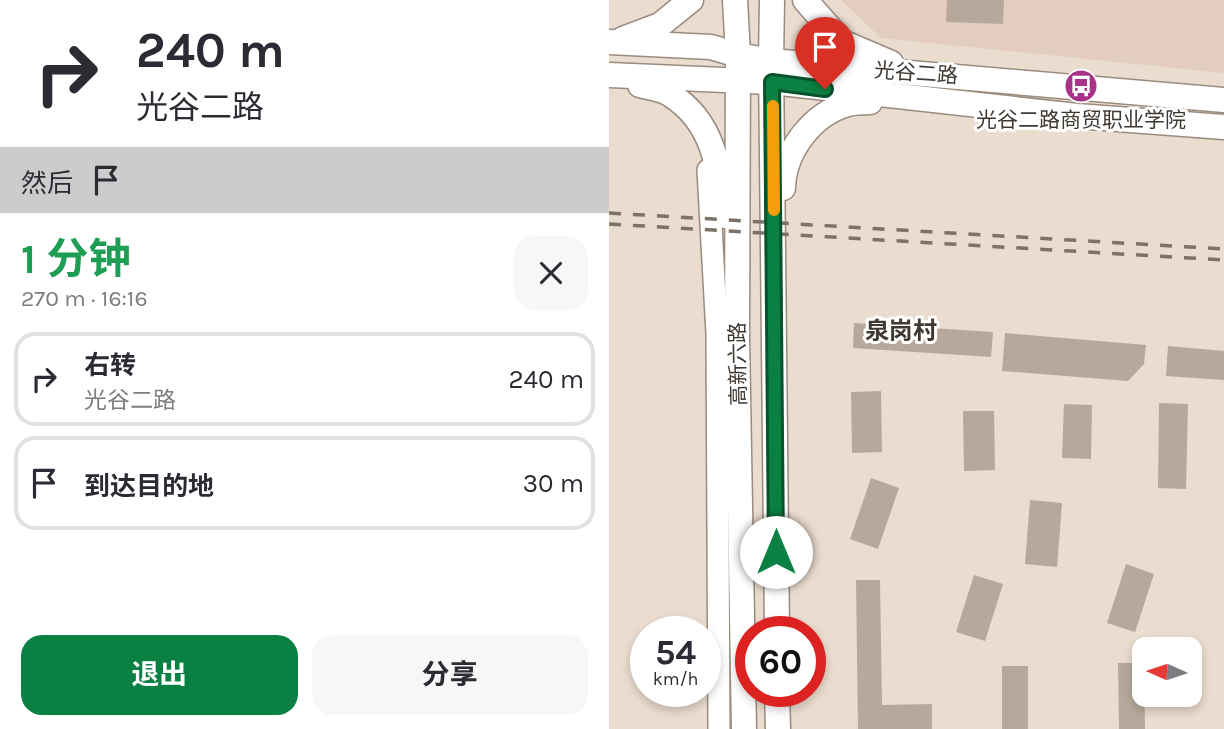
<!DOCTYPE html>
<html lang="zh">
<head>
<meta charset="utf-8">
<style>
  :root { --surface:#fff; --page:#f7f7f7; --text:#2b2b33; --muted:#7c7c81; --line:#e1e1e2; --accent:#0b8043 }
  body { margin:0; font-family:Karla,"Noto Sans SC",sans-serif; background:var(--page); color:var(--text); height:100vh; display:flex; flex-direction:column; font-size:26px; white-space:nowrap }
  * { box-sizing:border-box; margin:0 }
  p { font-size:23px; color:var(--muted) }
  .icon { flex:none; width:38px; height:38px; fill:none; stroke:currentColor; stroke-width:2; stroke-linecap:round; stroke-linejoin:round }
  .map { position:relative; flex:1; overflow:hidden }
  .side { display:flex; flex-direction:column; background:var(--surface); width:609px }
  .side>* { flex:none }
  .top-card { background:#fff; color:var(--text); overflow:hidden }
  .needle { width:46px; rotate:273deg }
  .buttons { position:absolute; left:523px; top:637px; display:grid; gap:14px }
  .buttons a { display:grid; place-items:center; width:70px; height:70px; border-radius:14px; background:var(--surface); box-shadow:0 4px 10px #0003; font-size:35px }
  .speed { position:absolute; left:21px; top:616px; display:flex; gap:14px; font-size:35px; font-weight:700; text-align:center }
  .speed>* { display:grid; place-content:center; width:91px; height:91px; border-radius:50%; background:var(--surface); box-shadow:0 4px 10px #0003; line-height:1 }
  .speed small { font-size:18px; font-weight:400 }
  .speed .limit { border:10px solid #d22; background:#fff; color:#111 }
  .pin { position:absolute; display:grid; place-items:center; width:60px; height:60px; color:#fff; margin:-72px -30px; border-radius:50% 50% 50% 0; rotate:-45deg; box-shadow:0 0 7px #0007 }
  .pin .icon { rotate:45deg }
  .me { position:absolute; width:77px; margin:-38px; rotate:0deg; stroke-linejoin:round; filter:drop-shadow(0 0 5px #0008) }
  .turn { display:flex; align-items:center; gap:24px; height:147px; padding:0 21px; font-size:32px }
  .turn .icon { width:91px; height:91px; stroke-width:2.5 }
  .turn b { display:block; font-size:49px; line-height:60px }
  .then { display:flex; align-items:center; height:66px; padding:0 21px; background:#0003; gap:14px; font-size:26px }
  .round { display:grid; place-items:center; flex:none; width:74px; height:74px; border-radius:21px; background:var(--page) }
  .head { display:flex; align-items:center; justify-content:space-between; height:119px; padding:0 21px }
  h1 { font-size:42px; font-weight:700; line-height:52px; color:#1e9e55 }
  .primary-button { display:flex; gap:14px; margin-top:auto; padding:14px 21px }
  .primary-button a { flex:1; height:80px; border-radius:21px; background:var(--accent); color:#fff; font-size:28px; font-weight:700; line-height:80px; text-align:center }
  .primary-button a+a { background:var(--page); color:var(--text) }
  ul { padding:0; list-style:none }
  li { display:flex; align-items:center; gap:21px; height:94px; margin:0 14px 10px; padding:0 7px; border:4px solid var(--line); border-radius:21px }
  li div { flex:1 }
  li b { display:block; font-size:26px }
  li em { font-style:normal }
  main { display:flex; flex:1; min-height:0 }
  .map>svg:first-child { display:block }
</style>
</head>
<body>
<main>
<section class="side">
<div class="top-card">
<div class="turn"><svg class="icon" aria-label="right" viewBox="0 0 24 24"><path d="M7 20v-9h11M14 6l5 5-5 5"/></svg><div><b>240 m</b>光谷二路</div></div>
<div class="then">然后<svg class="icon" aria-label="arrive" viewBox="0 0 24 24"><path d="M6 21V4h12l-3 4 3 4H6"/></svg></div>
</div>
<div class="head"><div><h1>1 分钟</h1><p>270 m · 16:16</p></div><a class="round"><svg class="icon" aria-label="close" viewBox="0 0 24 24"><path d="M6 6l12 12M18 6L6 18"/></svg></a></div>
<ul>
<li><svg class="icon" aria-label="right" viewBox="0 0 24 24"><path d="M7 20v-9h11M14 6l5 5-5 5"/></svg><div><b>右转</b><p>光谷二路</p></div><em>240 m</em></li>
<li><svg class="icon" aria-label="arrive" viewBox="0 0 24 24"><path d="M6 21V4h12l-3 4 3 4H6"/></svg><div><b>到达目的地</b></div><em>30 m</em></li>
</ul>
<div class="primary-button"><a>退出</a><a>分享</a></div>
</section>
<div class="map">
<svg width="615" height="729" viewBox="0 0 615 729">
  <rect width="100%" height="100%" fill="#eadcce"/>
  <path fill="#e3cdc1" d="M232,0H615V73L272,38Z"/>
  <g fill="#b6a99b">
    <path d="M338,0H395L394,24L337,22Z"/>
    <path d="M245,323L384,332L382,357L244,348Z"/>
    <path d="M396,333L537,345L535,364L519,381L393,371Z"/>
    <path d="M559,346L615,351V380L557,376Z"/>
    <path d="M272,391L273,452L243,453L242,392Z"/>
    <path d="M550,403L579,404L577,489L549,488Z"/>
    <path d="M455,404L483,405L482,459L453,458Z"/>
    <path d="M354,411H385L386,470L355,471Z"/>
    <path d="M262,478L290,488L269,549L241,539Z"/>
    <path d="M421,500L453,503L448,567L416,564Z"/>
    <path d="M517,564L545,574L526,632L498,623Z"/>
    <path d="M365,575L394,584L376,641L347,632Z"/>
    <path d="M247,580H271L273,705L323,704V729H249Z"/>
    <path d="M509,663H535L536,729H510Z"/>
    <rect x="393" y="666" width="26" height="63"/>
  </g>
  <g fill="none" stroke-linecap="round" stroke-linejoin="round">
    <defs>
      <path id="secondary" d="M99,170L108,334L110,729"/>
      <g id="primary">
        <path d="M126,0L129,55L128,339L135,729"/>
        <path d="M163,0L162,61L168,632"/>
        <path d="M196,0L233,42L282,63"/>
        <path d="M14,39L51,25L82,0"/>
        <path d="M0,42L102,47L129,55L162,61L615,100"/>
        <path d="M0,75L163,82L468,116L615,127"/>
        <path d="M31,85C41,88 54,89 62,95C106,123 110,169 115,216"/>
        <path d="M174,188C175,151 203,114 239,104C246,102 254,102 261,102"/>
        <path d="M168,691L169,729"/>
      </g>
    </defs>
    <use href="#secondary" stroke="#998c7f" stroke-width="24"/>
    <use href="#primary" stroke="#998c7f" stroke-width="27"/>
    <use href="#secondary" stroke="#fff" stroke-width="21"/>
    <use href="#primary" stroke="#fff" stroke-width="24"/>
    <g stroke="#7b736a" stroke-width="3.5" stroke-dasharray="12 12" stroke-linecap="butt">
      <path d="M0,213L615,249"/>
      <path d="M0,224L615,260"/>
    </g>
  </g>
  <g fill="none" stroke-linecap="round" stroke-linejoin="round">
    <defs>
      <path id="route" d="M167,552L163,82L216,89"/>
    </defs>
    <use href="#route" stroke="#07532c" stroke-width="18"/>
    <use href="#route" stroke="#0b8043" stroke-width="12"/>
    <path stroke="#f59e0b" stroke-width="12" d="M164,106L165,210"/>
  </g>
  <defs>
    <symbol id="bus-disc" viewBox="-11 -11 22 22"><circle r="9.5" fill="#a93289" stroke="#fff"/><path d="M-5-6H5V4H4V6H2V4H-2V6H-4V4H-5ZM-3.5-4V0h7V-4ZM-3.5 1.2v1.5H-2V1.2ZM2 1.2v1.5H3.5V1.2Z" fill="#fff"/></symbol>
  </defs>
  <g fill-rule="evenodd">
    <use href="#bus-disc" x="453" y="67" width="38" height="38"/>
  </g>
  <g text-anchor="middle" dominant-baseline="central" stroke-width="6" stroke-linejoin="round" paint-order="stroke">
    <g font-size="21" fill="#3f3934" stroke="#fff">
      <text transform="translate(307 73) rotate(4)">光谷二路</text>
      <text transform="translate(129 364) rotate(-91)">高新六路</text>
    </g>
    <g font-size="21" fill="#3f3934" stroke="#fff">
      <text x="472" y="120">光谷二路商贸职业学院</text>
    </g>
    <g font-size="24" font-weight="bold" fill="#3f3934" stroke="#fff">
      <text x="292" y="331">泉岗村</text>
    </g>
  </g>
</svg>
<div class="buttons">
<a><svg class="needle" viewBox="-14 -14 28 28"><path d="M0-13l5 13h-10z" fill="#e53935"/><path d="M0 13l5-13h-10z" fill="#7c7c81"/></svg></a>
</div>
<div class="speed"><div>54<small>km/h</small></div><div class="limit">60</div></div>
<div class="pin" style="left:216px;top:89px;background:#d93025"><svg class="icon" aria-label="arrive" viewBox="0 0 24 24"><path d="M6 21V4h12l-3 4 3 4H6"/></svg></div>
<svg class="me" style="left:167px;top:552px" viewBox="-20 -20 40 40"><circle r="19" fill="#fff"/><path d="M0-13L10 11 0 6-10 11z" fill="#0b8043"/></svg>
</div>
</main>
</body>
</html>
